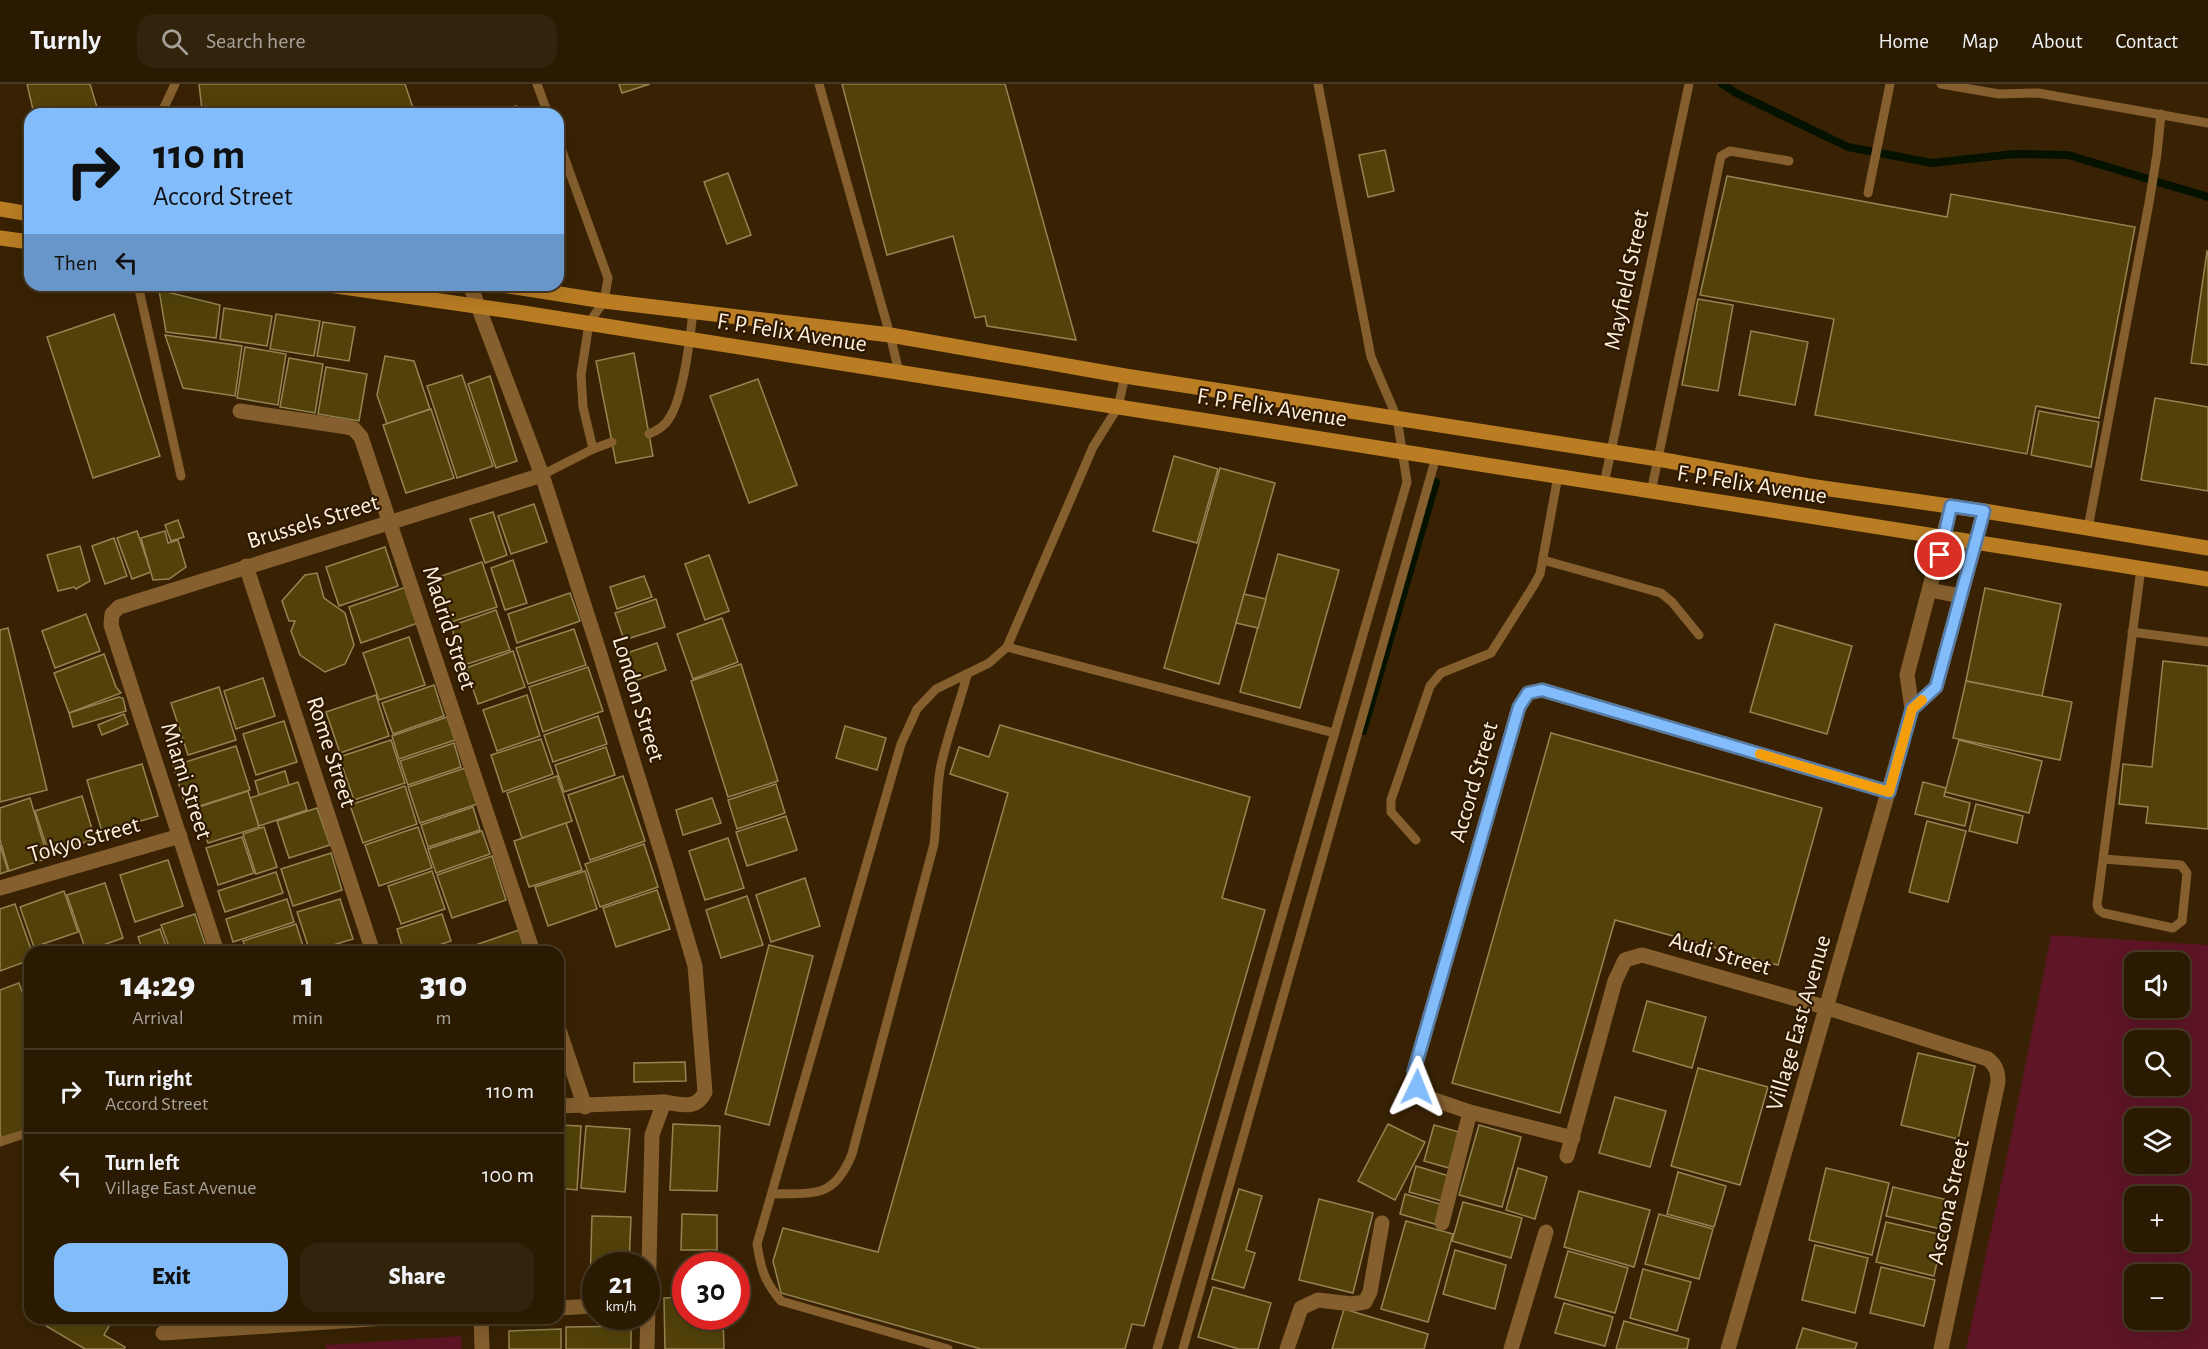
<!DOCTYPE html>
<html lang="en">
<head>
<meta charset="utf-8">
<style>
  :root { --surface:#2a1a02; --page:#32230c; --text:#f1f3f6; --muted:#a5a199; --line:#463824; --accent:#83bcfb }
  body { margin:0; font-family:"Alegreya Sans",sans-serif; background:var(--page); color:var(--text); height:100vh; display:flex; flex-direction:column; font-size:22px; white-space:nowrap }
  * { box-sizing:border-box; margin:0 }
  p { font-size:20px; color:var(--muted) }
  .icon { flex:none; width:33px; height:33px; fill:none; stroke:currentColor; stroke-width:2; stroke-linecap:round; stroke-linejoin:round }
  .map { position:relative; flex:1; overflow:hidden }
  .details { position:absolute; left:24px; top:862px; width:540px; height:378px; display:flex; flex-direction:column; background:var(--surface); border-radius:18px; box-shadow:0 6px 24px #0002,0 0 0 2px var(--line) }
  .details>* { flex:none }
  .top-card { position:absolute; left:24px; top:24px; width:540px; height:183px; border-radius:18px; box-shadow:0 6px 24px #0002,0 0 0 2px var(--line); background:#83bcfb; color:#111; overflow:hidden }
  .controls { position:absolute; left:2124px; top:868px; display:grid; gap:12px }
  .controls a { display:grid; place-items:center; width:66px; height:66px; border-radius:12px; background:var(--surface); box-shadow:0 6px 24px #0002,0 0 0 2px var(--line); font-size:30px }
  .speed { position:absolute; left:582px; top:1168px; display:flex; gap:12px; font-size:30px; font-weight:700; text-align:center }
  .speed>* { display:grid; place-content:center; width:78px; height:78px; border-radius:50%; background:var(--surface); box-shadow:0 6px 24px #0002,0 0 0 2px var(--line); line-height:1 }
  .speed small { font-size:15px; font-weight:400 }
  .speed .limit { border:9px solid #d22; background:#fff; color:#111 }
  .pin { position:absolute; display:grid; place-items:center; width:51px; height:51px; color:#fff; margin:-26px; border:3px solid #fff; border-radius:50%; box-shadow:0 2px 6px #0007 }
  .me { position:absolute; width:66px; margin:-33px; rotate:2deg; stroke-linejoin:round; filter:drop-shadow(0 0 4px #0008) }
  .turn { display:flex; align-items:center; gap:21px; height:126px; padding:0 30px; font-size:27px }
  .turn .icon { width:78px; height:78px; stroke-width:2.5 }
  .turn b { display:block; font-size:42px; line-height:51px }
  .then { display:flex; align-items:center; height:57px; padding:0 30px; background:#0003; gap:12px; font-size:22px }
  .eta { display:flex; justify-content:space-evenly; align-items:center; height:102px; text-align:center }
  .eta b { font-size:36px; font-weight:800; line-height:42px }
  .primary-button { display:flex; gap:12px; margin-top:auto; padding:12px 30px }
  .primary-button a { flex:1; height:69px; border-radius:18px; background:var(--accent); color:#111; font-size:24px; font-weight:800; line-height:69px; text-align:center }
  .primary-button a+a { background:var(--page); color:var(--text) }
  ul { padding:0; list-style:none }
  li { display:flex; align-items:center; gap:18px; height:84px; padding:0 30px; border-top:2px solid var(--line) }
  li div { flex:1 }
  li b { display:block; font-size:22px }
  li em { font-style:normal }
  header { display:flex; align-items:center; gap:36px; box-sizing:border-box; height:84px; padding:0 30px; background:var(--surface); border-bottom:2px solid var(--line) }
  header strong { font-size:28px }
  nav { display:flex; gap:33px; margin-inline-start:auto; font-size:21px }
  .search { width:420px; height:54px; background:var(--page); display:flex; align-items:center; gap:15px; box-sizing:border-box; padding:0 21px; border-radius:18px; color:var(--muted); font-size:22px }
  .map>svg:first-child { display:block }
</style>
</head>
<body>
<header>
<strong>Turnly</strong>
<div class="search"><svg class="icon" aria-label="search" viewBox="0 0 24 24"><circle cx="10" cy="10" r="6"/><path d="M15 15l6 6"/></svg>Search here</div>
<nav><a>Home</a><a>Map</a><a>About</a><a>Contact</a></nav>
</header>
<div class="map">
<svg width="2208" height="1265" viewBox="0 0 2208 1265">
  <rect width="100%" height="100%" fill="#382203"/>
  <g fill="#5e1526" fill-rule="evenodd">
    <path d="M2051,851L2208,861V1265H1966L2012,1048ZM2134,879H2180V924H2134ZM2134,957H2180V1002H2134ZM2134,1035H2180V1080H2134ZM2134,1113H2180V1158H2134ZM2134,1191H2180V1236H2134Z"/>
    <path d="M461,1252L462,1265H326V1261Z"/>
  </g>
  <g fill="none" stroke-linecap="round" stroke-linejoin="round">
    <g stroke="#061200" stroke-width="8">
      <path d="M1722,0L1736,9L1848,63L1932,79L2014,70L2068,71L2208,113"/>
      <path d="M1363,647L1436,398"/>
    </g>
  </g>
  <g fill="#524209" stroke="#948453" stroke-width="1.5">
    <path d="M27,0H90L99,30H34Z"/>
    <path d="M199,0H405L415,30H192L202,26Z"/>
    <path d="M619,0H650L622,9Z"/>
    <path d="M842,0H1005L1076,256L987,242L985,232L975,234L953,152L887,171Z"/>
    <path d="M516,22L518,30H489Z"/>
    <path d="M1385,66L1394,107L1368,113L1359,71Z"/>
    <path d="M728,89L751,151L727,160L704,98Z"/>
    <path d="M1727,92L1947,133L1951,110L2135,143L2099,334L2036,322L2027,370L1815,331L1834,235L1700,211Z"/>
    <path d="M2207,167L2208,168V281L2191,279Z"/>
    <path d="M159,206L220,221L216,254L166,248Z"/>
    <path d="M1698,215L1733,221L1718,307L1682,301Z"/>
    <path d="M224,224L272,232L267,262L220,255Z"/>
    <path d="M114,230L160,372L93,394L47,253Z"/>
    <path d="M276,230L320,237L314,272L270,265Z"/>
    <path d="M323,238L355,243L349,277L317,272Z"/>
    <path d="M1751,247L1808,258L1795,321L1739,311Z"/>
    <path d="M165,251L242,262L235,312L183,304Z"/>
    <path d="M245,263L286,270L278,321L237,314Z"/>
    <path d="M634,269L653,372L616,379L596,277Z"/>
    <path d="M385,272L414,277L430,325L387,340L377,311Z"/>
    <path d="M289,274L323,280L315,329L280,323Z"/>
    <path d="M326,283L367,290L359,337L318,330Z"/>
    <path d="M462,291L493,382L457,394L427,302Z"/>
    <path d="M490,292L517,377L496,384L468,300Z"/>
    <path d="M758,295L797,401L749,419L710,312Z"/>
    <path d="M2155,314L2208,323V407L2141,396Z"/>
    <path d="M431,325L454,394L406,409L383,341Z"/>
    <path d="M2039,327L2099,338L2091,383L2031,371Z"/>
    <path d="M1174,372L1218,385L1197,459L1153,447Z"/>
    <path d="M1220,384L1275,399L1219,600L1164,584Z"/>
    <path d="M534,420L547,458L511,470L498,432Z"/>
    <path d="M493,428L507,471L485,479L470,435Z"/>
    <path d="M178,436L184,453L171,457L165,441Z"/>
    <path d="M137,447L151,488L132,495L117,454Z"/>
    <path d="M165,447L168,459L178,456L186,483L169,495L153,496L141,454Z"/>
    <path d="M114,454L127,492L105,500L92,462Z"/>
    <path d="M80,462L90,497L76,505L74,503L58,507L47,471Z"/>
    <path d="M385,463L398,502L339,522L326,483Z"/>
    <path d="M1278,470L1339,486L1300,624L1240,608Z"/>
    <path d="M709,471L729,527L705,536L685,480Z"/>
    <path d="M513,476L527,519L505,526L491,484Z"/>
    <path d="M482,478L497,523L448,539L433,495Z"/>
    <path d="M317,489L324,514L345,529L354,561L345,580L325,588L300,571L291,547L295,537H289L282,517L305,491Z"/>
    <path d="M644,492L652,513L617,525L610,503Z"/>
    <path d="M406,503L418,539L361,559L349,523Z"/>
    <path d="M1985,504L2061,520L2042,612L1966,597Z"/>
    <path d="M570,509L580,537L517,559L508,530Z"/>
    <path d="M1244,510L1266,515L1258,544L1236,539Z"/>
    <path d="M656,515L665,543L624,556L615,529Z"/>
    <path d="M496,526L510,566L464,581L451,542Z"/>
    <path d="M86,530L100,567L55,584L42,547Z"/>
    <path d="M722,534L738,578L693,595L677,550Z"/>
    <path d="M1775,540L1852,562L1827,650L1750,628Z"/>
    <path d="M8,544L47,706L0,718V546Z"/>
    <path d="M574,545L586,581L528,600L516,564Z"/>
    <path d="M409,553L425,601L379,616L363,569Z"/>
    <path d="M657,559L666,586L634,597L624,570Z"/>
    <path d="M513,567L525,603L478,620L466,584Z"/>
    <path d="M104,570L116,603L121,609L69,629L54,589Z"/>
    <path d="M2163,577L2208,582V745L2146,739L2148,723L2119,720L2123,680L2152,683Z"/>
    <path d="M741,580L778,697L728,713L691,597Z"/>
    <path d="M588,583L603,627L543,648L529,603Z"/>
    <path d="M263,594L275,632L236,645L224,607Z"/>
    <path d="M1966,597L2072,618L2060,676L1953,654Z"/>
    <path d="M434,601L444,632L393,650L382,619Z"/>
    <path d="M219,603L236,656L188,671L171,619Z"/>
    <path d="M376,611L389,652L340,669L326,628Z"/>
    <path d="M527,611L540,652L497,667L483,626Z"/>
    <path d="M119,613L123,614L126,627L73,643L69,629Z"/>
    <path d="M124,630L128,640L102,651L98,641Z"/>
    <path d="M598,632L607,660L553,678L544,651Z"/>
    <path d="M447,633L455,656L399,675L392,652Z"/>
    <path d="M284,637L297,678L256,691L243,650Z"/>
    <path d="M1000,641L1250,713L1222,814L1265,826L1144,1242L1132,1240L1125,1265H981L781,1209L773,1177L783,1144L878,1168L1008,709L950,690L959,663L989,673Z"/>
    <path d="M845,642L886,654L877,686L836,674Z"/>
    <path d="M1551,649L1822,724L1778,881L1615,836L1560,1029L1452,999Z"/>
    <path d="M541,655L553,690L503,708L491,671Z"/>
    <path d="M391,656L405,699L354,716L339,673Z"/>
    <path d="M1959,656L2042,677L2029,729L1945,708Z"/>
    <path d="M454,659L461,683L408,701L400,677Z"/>
    <path d="M236,662L250,706L187,726L173,682Z"/>
    <path d="M606,663L615,691L564,708L555,681Z"/>
    <path d="M142,680L158,732L102,748L87,696Z"/>
    <path d="M465,684L477,720L420,739L408,703Z"/>
    <path d="M285,687L289,701L259,711L255,697Z"/>
    <path d="M557,692L572,737L522,754L507,709Z"/>
    <path d="M623,692L645,757L590,776L568,711Z"/>
    <path d="M298,698L307,726L259,742L250,714Z"/>
    <path d="M1923,698L1946,704L1944,712L1970,719L1965,742L1915,730Z"/>
    <path d="M776,700L785,729L737,745L728,716Z"/>
    <path d="M405,702L417,740L363,759L350,721Z"/>
    <path d="M248,707L259,743L208,759L196,724Z"/>
    <path d="M82,712L95,755L49,770L35,727Z"/>
    <path d="M30,714L48,774L9,787L0,756V724Z"/>
    <path d="M712,714L721,739L683,751L676,726Z"/>
    <path d="M1976,720L2023,732L2017,759L1969,747Z"/>
    <path d="M473,723L480,746L428,763L421,741Z"/>
    <path d="M317,724L330,761L289,774L277,737Z"/>
    <path d="M786,732L797,766L747,782L736,748Z"/>
    <path d="M1927,737L1966,747L1948,818L1909,808Z"/>
    <path d="M566,739L582,786L529,803L514,757Z"/>
    <path d="M264,743L277,783L256,790L243,750Z"/>
    <path d="M418,743L432,784L379,802L365,761Z"/>
    <path d="M482,747L490,770L436,789L428,765Z"/>
    <path d="M242,753L254,789L218,801L206,764Z"/>
    <path d="M728,754L744,804L705,816L689,767Z"/>
    <path d="M644,760L658,803L600,823L585,780Z"/>
    <path d="M0,761L8,787L0,790Z"/>
    <path d="M331,769L342,806L293,822L281,785Z"/>
    <path d="M492,772L506,816L452,834L437,791Z"/>
    <path d="M168,776L183,822L135,838L120,791Z"/>
    <path d="M432,787L445,825L401,840L388,802Z"/>
    <path d="M585,787L597,825L548,842L535,803Z"/>
    <path d="M276,788L283,809L225,828L218,807Z"/>
    <path d="M805,794L820,842L771,858L756,811Z"/>
    <path d="M105,799L123,854L86,867L67,811Z"/>
    <path d="M657,806L670,845L616,863L603,824Z"/>
    <path d="M64,807L78,848L34,863L20,823Z"/>
    <path d="M747,812L763,861L721,874L706,826Z"/>
    <path d="M287,815L294,838L233,858L226,835Z"/>
    <path d="M340,815L353,855L310,868L297,828Z"/>
    <path d="M15,820L32,868H30V876L0,887V825Z"/>
    <path d="M195,830L207,866L198,868H171L161,841Z"/>
    <path d="M442,830L451,857L418,868H404L397,845Z"/>
    <path d="M296,840L305,868H247L243,857Z"/>
    <path d="M160,845L168,868H143L138,853Z"/>
    <path d="M519,846L526,868H455Z"/>
    <path d="M769,861L813,872L769,1041L725,1030Z"/>
    <path d="M19,899L30,930V1046L2,1056L0,1050V906Z"/>
    <path d="M1647,917L1706,933L1692,984L1633,967Z"/>
    <path d="M1918,969L1975,982L1958,1055L1901,1041Z"/>
    <path d="M685,978L686,997L634,998V979Z"/>
    <path d="M1698,984L1768,1003L1740,1101L1671,1082Z"/>
    <path d="M1615,1013L1666,1027L1650,1083L1599,1069Z"/>
    <path d="M673,1040L720,1042L717,1107L670,1106Z"/>
    <path d="M1388,1040L1425,1058L1395,1116L1358,1097Z"/>
    <path d="M558,1041L581,1042L577,1106L558,1104Z"/>
    <path d="M1434,1041L1459,1048L1449,1084L1424,1077Z"/>
    <path d="M1479,1041L1521,1053L1502,1123L1459,1111Z"/>
    <path d="M586,1042L630,1045L625,1108L581,1104Z"/>
    <path d="M1416,1082L1449,1092L1442,1117L1409,1108Z"/>
    <path d="M1518,1084L1547,1093L1535,1135L1506,1126Z"/>
    <path d="M1826,1084L1889,1099L1872,1171L1809,1156Z"/>
    <path d="M1678,1088L1726,1102L1714,1143L1667,1130Z"/>
    <path d="M1893,1103L1952,1117L1945,1146L1886,1132Z"/>
    <path d="M1239,1105L1262,1112L1246,1166L1255,1169L1244,1204L1212,1195Z"/>
    <path d="M1579,1107L1650,1126L1634,1183L1564,1163Z"/>
    <path d="M1405,1110L1443,1121L1438,1141L1400,1130Z"/>
    <path d="M1319,1115L1373,1129L1353,1209L1299,1196Z"/>
    <path d="M1463,1118L1522,1134L1511,1174L1452,1157Z"/>
    <path d="M682,1130L717,1131V1166H681Z"/>
    <path d="M1659,1130L1713,1145L1699,1195L1645,1180Z"/>
    <path d="M592,1132L631,1133L629,1182H596V1201H590Z"/>
    <path d="M1406,1137L1453,1150L1428,1238L1381,1225Z"/>
    <path d="M1886,1138L1943,1151L1934,1192L1876,1178Z"/>
    <path d="M1815,1161L1868,1174L1855,1229L1802,1216Z"/>
    <path d="M1455,1166L1506,1181L1495,1225L1443,1210Z"/>
    <path d="M1568,1167L1628,1184L1615,1229L1555,1213Z"/>
    <path d="M1881,1183L1935,1196L1924,1242L1870,1229Z"/>
    <path d="M1643,1185L1691,1198L1677,1247L1630,1234Z"/>
    <path d="M1213,1203L1271,1219L1258,1265H1239L1198,1253Z"/>
    <path d="M686,1213V1233H723L724,1265H665L664,1214Z"/>
    <path d="M1564,1219L1613,1233L1605,1262L1555,1249Z"/>
    <path d="M1344,1225L1428,1250L1424,1265H1332Z"/>
    <path d="M44,1234H108L112,1237L104,1251L125,1263L124,1265H85L41,1239Z"/>
    <path d="M1624,1237L1689,1255L1687,1265H1616Z"/>
    <path d="M631,1242V1265H566V1243Z"/>
    <path d="M1803,1244L1857,1259L1855,1265H1796Z"/>
    <path d="M561,1245V1265H509V1247Z"/>
  </g>
  <g fill="none" stroke-linecap="round" stroke-linejoin="round">
    <g stroke="#855f2e" stroke-width="9">
      <path d="M537,0L548,30"/>
      <path d="M819,0L890,251L899,288"/>
      <path d="M1941,0L1999,10L2038,9L2208,39"/>
      <path d="M161,30L175,0"/>
      <path d="M558,56L608,194L604,217L589,239L581,291L583,323L593,365L612,358"/>
      <path d="M1868,109L1890,0"/>
      <path d="M138,201L181,392"/>
      <path d="M649,350C658,346 665,342 670,333C683,313 691,251 693,227"/>
      <path d="M542,391L593,365"/>
      <path d="M1604,400L1689,0"/>
      <path d="M1651,408L1721,72L1730,67L1789,77"/>
      <path d="M2088,444L2149,119L2157,70L2161,30"/>
      <path d="M1543,476L1661,509L1672,518L1699,551"/>
      <path d="M2132,548L2208,558"/>
      <path d="M1007,563L1334,649"/>
      <path d="M1416,756L1391,728V716L1430,602L1441,589L1491,569L1534,501L1540,490L1558,392"/>
      <path d="M2104,775L2181,781L2187,789L2182,837L2173,844L2103,829L2099,826L2097,821L2141,484"/>
      <path d="M0,1058L30,1048"/>
      <path d="M772,1110C814,1109 834,1115 852,1070L934,760C937,735 936,711 940,686C946,655 959,622 967,591"/>
      <path d="M948,1265L781,1217C764,1197 761,1185 757,1160L901,660L917,625L936,605L989,579L1007,563L1093,363L1118,323L1125,292"/>
      <path d="M1157,1265L1407,398L1397,334L1371,273L1318,0"/>
      <path d="M1183,1265L1436,373"/>
    </g>
    <g stroke="#855f2e" stroke-width="15">
      <path d="M240,327L347,343L354,345L361,353L533,868"/>
      <path d="M246,482L373,868"/>
      <path d="M0,804L180,752"/>
      <path d="M217,868L111,541L112,530L119,523L542,391"/>
      <path d="M558,943L585,1023"/>
      <path d="M558,1022L664,1018"/>
      <path d="M1573,1054L1470,1028L1429,1014L1417,1003L1414,987L1519,623L1528,609L1542,606L1889,708"/>
      <path d="M1567,1072L1615,897L1625,876L1642,871L1828,924L1988,975C1996,982 1998,987 1998,998L1941,1265"/>
      <path d="M1442,1139L1470,1028"/>
      <path d="M558,1224L596,1222"/>
      <path d="M481,1234L482,1265"/>
      <path d="M163,1249L387,1234"/>
      <path d="M1287,1265L1301,1224L1318,1216L1352,1220L1365,1218L1370,1208L1382,1139"/>
      <path d="M1511,1265L1546,1148"/>
    </g>
    <g stroke="#855f2e" stroke-width="15">
      <path d="M470,201L542,391L598,564L665,780L695,882L705,1008C696,1027 681,1020 664,1018L652,1051L647,1265"/>
      <path d="M1930,506L1960,512"/>
      <path d="M1912,625L1936,603L1984,427"/>
      <path d="M1728,1265C1789,1052 1852,839 1912,625L1907,591L1951,422"/>
    </g>
    <g stroke="#ba7d24" stroke-width="15">
      <path d="M0,125L30,130"/>
      <path d="M0,154L30,158"/>
      <path d="M329,201L517,228L2208,495"/>
      <path d="M502,201L604,217L890,251L1125,292L1658,375L1809,402L1984,427L2208,464"/>
    </g>
  </g>
  <g fill="none" stroke-linecap="round" stroke-linejoin="round">
    <defs>
      <path id="route" d="M1417,1003L1414,987L1519,623L1528,609L1542,606L1889,708L1912,625L1936,603L1984,427L1951,422L1940,471"/>
    </defs>
    <use href="#route" stroke="#557aa3" stroke-width="15"/>
    <use href="#route" stroke="#83bcfb" stroke-width="10"/>
    <path stroke="#f59e0b" stroke-width="10" d="M1760,670L1889,708L1912,625L1922,616"/>
  </g>
  <g text-anchor="middle" dominant-baseline="central" stroke-width="4.5" stroke-linejoin="round" paint-order="stroke">
    <g font-size="24" fill="#fdefde" stroke="#2e1900">
      <text transform="translate(1627 196) rotate(-78)">Mayfield Street</text>
      <text transform="translate(792 249) rotate(9)">F. P. Felix Avenue</text>
      <text transform="translate(1272 324) rotate(9)">F. P. Felix Avenue</text>
      <text transform="translate(1752 401) rotate(9)">F. P. Felix Avenue</text>
      <text transform="translate(313 438) rotate(-17)">Brussels Street</text>
      <text transform="translate(449 544) rotate(72)">Madrid Street</text>
      <text transform="translate(638 615) rotate(73)">London Street</text>
      <text transform="translate(331 668) rotate(72)">Rome Street</text>
      <text transform="translate(186 697) rotate(72)">Miami Street</text>
      <text transform="translate(1474 698) rotate(-74)">Accord Street</text>
      <text transform="translate(84 756) rotate(-16)">Tokyo Street</text>
      <text transform="translate(1720 870) rotate(16)">Audi Street</text>
      <text transform="translate(1799 939) rotate(-74)">Village East Avenue</text>
      <text transform="translate(1949 1118) rotate(-78)">Ascona Street</text>
    </g>
  </g>
</svg>
<div class="controls">
<a><svg class="icon" aria-label="sound" viewBox="0 0 24 24"><path d="M4 9h4l5-4v14l-5-4H4zM17 9q2 3 0 6"/></svg></a>
<a><svg class="icon" aria-label="search" viewBox="0 0 24 24"><circle cx="10" cy="10" r="6"/><path d="M15 15l6 6"/></svg></a>
<a><svg class="icon" aria-label="layers" viewBox="0 0 24 24"><path d="M12 4l9 5-9 5-9-5zM3 14l9 5 9-5"/></svg></a>
<a>+</a>
<a>−</a>
</div>
<div class="speed"><div>21<small>km/h</small></div><div class="limit">30</div></div>
<div class="pin" style="left:1940px;top:471px;background:#d93025"><svg class="icon" aria-label="arrive" viewBox="0 0 24 24"><path d="M6 21V4h12l-3 4 3 4H6"/></svg></div>
<svg class="me" style="left:1417px;top:1003px" viewBox="-20 -20 40 40"><path d="M0-17L14 15 0 8-14 15z" fill="#83bcfb" stroke="#fff" stroke-width="4"/></svg>
<div class="top-card">
<div class="turn"><svg class="icon" aria-label="right" viewBox="0 0 24 24"><path d="M7 20v-9h11M14 6l5 5-5 5"/></svg><div><b>110 m</b>Accord Street</div></div>
<div class="then">Then<svg class="icon" aria-label="left" viewBox="0 0 24 24"><path d="M17 20v-9H6M10 6l-5 5 5 5"/></svg></div>
</div>
<section class="details">
<div class="eta">
<div><b>14:29</b><p>Arrival</p></div>
<div><b>1</b><p>min</p></div>
<div><b>310</b><p>m</p></div>
</div>
<ul>
<li><svg class="icon" aria-label="right" viewBox="0 0 24 24"><path d="M7 20v-9h11M14 6l5 5-5 5"/></svg><div><b>Turn right</b><p>Accord Street</p></div><em>110 m</em></li>
<li><svg class="icon" aria-label="left" viewBox="0 0 24 24"><path d="M17 20v-9H6M10 6l-5 5 5 5"/></svg><div><b>Turn left</b><p>Village East Avenue</p></div><em>100 m</em></li>
</ul>
<div class="primary-button"><a>Exit</a><a>Share</a></div>
</section>
</div>
</body>
</html>
